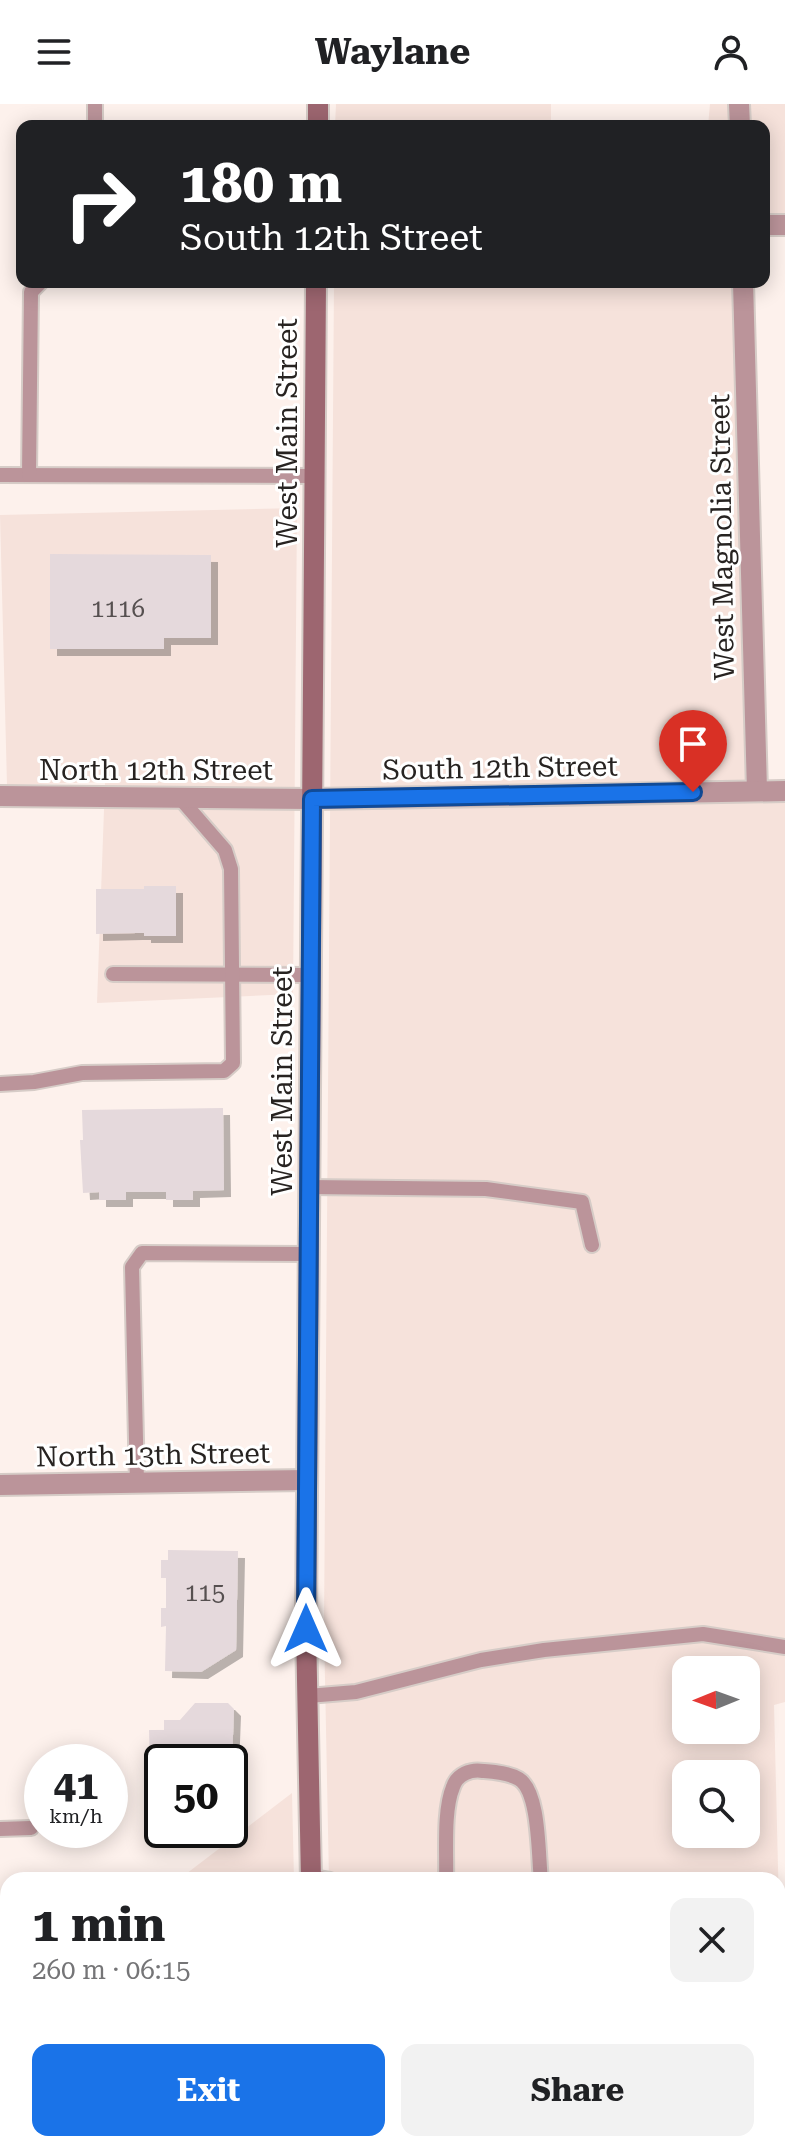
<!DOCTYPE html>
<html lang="en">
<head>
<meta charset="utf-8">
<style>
  :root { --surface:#fff; --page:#f2f2f2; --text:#202124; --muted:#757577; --accent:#1a73e8 }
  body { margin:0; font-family:"Roboto Serif",serif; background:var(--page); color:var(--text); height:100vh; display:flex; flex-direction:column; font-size:30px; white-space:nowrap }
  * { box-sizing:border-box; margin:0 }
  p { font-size:26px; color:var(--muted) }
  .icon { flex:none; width:44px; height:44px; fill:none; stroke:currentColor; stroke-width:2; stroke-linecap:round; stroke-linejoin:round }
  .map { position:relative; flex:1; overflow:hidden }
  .drawer { position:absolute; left:0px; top:1768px; width:786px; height:280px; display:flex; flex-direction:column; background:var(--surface); border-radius:24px 24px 0 0; box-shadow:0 4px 20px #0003 }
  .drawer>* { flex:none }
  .banner { position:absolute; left:16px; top:16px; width:754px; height:168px; border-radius:16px; box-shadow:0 4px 20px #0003; background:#202124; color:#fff; overflow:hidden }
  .needle { width:52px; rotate:269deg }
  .controls { position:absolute; left:672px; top:1552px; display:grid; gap:16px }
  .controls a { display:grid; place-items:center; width:88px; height:88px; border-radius:16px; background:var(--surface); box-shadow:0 4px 20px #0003; font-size:40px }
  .speed { position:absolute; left:24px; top:1640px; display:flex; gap:16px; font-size:40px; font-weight:700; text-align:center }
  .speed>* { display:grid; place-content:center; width:104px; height:104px; border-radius:50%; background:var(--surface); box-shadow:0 4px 20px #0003; line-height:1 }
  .speed small { font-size:20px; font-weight:400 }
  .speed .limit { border:4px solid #111; border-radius:12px; background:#fff; color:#111 }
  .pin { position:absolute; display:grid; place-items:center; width:68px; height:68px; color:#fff; margin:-82px -34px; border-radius:50% 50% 50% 0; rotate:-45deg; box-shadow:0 0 8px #0007 }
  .pin .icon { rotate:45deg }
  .me { position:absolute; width:88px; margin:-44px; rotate:0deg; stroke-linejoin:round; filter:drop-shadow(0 0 6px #0008) }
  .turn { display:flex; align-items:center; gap:28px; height:168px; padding:0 32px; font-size:36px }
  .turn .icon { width:104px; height:104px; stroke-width:2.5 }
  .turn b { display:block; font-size:56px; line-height:68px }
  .round { display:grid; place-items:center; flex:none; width:84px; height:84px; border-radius:16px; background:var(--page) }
  .summary { display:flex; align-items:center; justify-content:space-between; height:136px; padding:0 32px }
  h1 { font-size:48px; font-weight:700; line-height:60px }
  .primary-button { display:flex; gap:16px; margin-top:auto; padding:16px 32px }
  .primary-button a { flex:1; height:92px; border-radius:16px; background:var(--accent); color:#fff; font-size:32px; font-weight:700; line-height:92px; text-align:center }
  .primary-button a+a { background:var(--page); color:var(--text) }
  header { display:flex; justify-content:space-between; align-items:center; height:104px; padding:0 32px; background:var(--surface); font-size:36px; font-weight:700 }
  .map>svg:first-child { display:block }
</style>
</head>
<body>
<header><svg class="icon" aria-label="menu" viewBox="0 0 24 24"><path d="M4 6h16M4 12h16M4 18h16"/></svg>Waylane<svg class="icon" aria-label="person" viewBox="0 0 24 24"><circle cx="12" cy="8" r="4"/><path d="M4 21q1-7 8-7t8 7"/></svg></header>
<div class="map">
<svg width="785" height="2048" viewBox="0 0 785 2048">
  <defs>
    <filter id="shadow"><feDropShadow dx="7" dy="7" stdDeviation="0" flood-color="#0004"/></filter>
  </defs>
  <rect width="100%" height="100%" fill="#fdf1ec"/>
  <g fill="#f6e2db" fill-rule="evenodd">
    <path d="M336,0H551V22H335Z"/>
    <path d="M710,0H785V114L764,115V22H708Z"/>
    <path d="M334,178H745L752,687L785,688V1598L774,1601L785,2048H330V2040H778V1776H329L324,1525ZM686,1566H746V1626H686ZM686,1670H746V1730H686Z"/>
    <path d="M297,404L293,890L97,899L105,678L7,681L0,411Z"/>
    <path d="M292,1689L294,1776H178Z"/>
    <rect x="62" y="2040" width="233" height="8"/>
  </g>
  <g fill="#e5d9dc" filter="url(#shadow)">
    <path d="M50,450L211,451V534H164V545H50Z"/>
    <path d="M144,782H176V832H144V829H136L96,830V785H144Z"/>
    <path d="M223,1004L224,1086L193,1087V1096H166V1088H126V1096H99V1088L83,1089L80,1036H83L82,1006Z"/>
    <path d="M168,1446L238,1447L236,1546L201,1568L165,1567L166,1522L161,1523V1504H166V1474H161V1456H168Z"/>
    <path d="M195,1599H228L234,1605L232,1658H162V1663H150L149,1626H164V1616H180Z"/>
  </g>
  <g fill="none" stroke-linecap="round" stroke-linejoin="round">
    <defs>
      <g id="lane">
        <path d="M95,0V22"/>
        <path d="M0,371L315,372"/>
        <path d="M29,371L31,188L41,178"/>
        <path d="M113,870L311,871"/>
        <path d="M0,980L34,978L82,969L224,967L233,959L231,765L225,746L180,694"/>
        <path d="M309,1083L486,1085L582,1098L592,1141"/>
        <path d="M137,1379L132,1163L142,1149L308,1150"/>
        <path d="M308,1592L356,1588L481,1556L544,1546L703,1530L785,1543"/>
        <path d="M0,1725L31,1724"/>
        <path d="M311,1773L330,1776"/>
        <path d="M446,1776C447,1750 443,1707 453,1683C457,1670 471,1665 483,1667C495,1668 509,1669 519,1675C540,1688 538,1752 541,1776"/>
      </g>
      <g id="street">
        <path d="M739,0L740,22"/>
        <path d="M764,121H785"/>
        <path d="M743,178L757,687"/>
        <path d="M0,692L312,695L785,687"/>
        <path d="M0,1381L307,1376"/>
        <path d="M778,1996L785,2048"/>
      </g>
      <g id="secondary">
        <path d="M318,22V0"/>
        <path d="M311,1776L306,1525L316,178"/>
        <path d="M312,2040V2048"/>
      </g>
    </defs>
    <use href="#lane" stroke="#d6ccc7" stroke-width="18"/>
    <use href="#street" stroke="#d6ccc7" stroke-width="24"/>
    <use href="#secondary" stroke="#d6ccc7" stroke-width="24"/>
    <use href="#lane" stroke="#bb949a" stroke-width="14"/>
    <use href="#street" stroke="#bb949a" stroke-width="20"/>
    <use href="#secondary" stroke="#9d6670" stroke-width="20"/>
  </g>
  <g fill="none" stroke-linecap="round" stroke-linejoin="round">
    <defs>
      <path id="route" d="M306,1525L312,695L693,688"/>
    </defs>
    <use href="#route" stroke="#114b97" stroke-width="20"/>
    <use href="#route" stroke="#1a73e8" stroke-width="14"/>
  </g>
  <g text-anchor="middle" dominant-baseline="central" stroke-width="6" stroke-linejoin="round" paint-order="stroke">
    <g font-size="24" fill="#565050">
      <text x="118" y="505">1116</text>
      <text x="205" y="1489">115</text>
    </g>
    <g font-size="28" fill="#272321" stroke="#fff">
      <text transform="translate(287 329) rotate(-90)">West Main Street</text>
      <text transform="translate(722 433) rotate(-91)">West Magnolia Street</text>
      <text transform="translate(500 664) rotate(-1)">South 12th Street</text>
      <text x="156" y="666">North 12th Street</text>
      <text transform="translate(282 977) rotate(-90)">West Main Street</text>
      <text transform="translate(153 1351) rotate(-1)">North 13th Street</text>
    </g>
  </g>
</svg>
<div class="controls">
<a><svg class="needle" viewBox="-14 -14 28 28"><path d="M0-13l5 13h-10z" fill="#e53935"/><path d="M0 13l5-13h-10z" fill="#757577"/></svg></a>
<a><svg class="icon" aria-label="search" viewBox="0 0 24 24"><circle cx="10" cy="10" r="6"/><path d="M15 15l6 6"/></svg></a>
</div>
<div class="speed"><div>41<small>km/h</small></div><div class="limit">50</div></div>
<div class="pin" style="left:693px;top:688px;background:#d93025"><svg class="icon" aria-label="arrive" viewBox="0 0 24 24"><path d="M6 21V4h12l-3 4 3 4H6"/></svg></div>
<svg class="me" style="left:306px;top:1525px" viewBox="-20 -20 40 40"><path d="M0-17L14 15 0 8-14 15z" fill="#1a73e8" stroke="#fff" stroke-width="4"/></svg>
<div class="banner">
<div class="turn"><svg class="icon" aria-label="right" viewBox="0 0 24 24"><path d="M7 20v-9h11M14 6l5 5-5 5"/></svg><div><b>180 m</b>South 12th Street</div></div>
</div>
<section class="drawer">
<div class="summary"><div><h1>1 min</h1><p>260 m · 06:15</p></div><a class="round"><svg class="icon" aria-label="close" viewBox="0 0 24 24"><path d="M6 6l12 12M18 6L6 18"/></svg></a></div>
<div class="primary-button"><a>Exit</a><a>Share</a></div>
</section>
</div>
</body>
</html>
